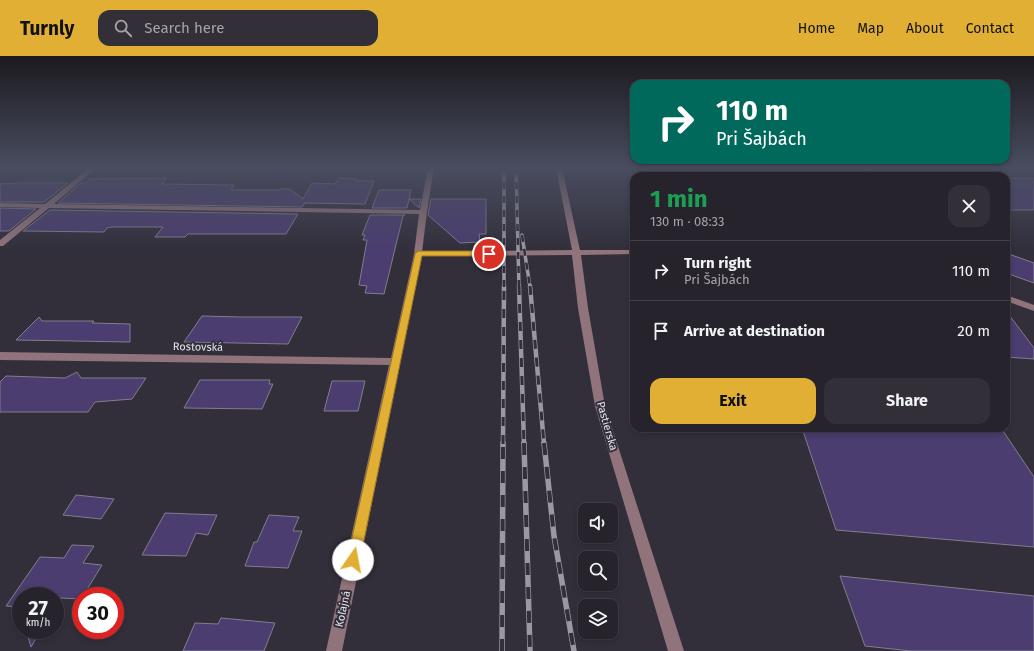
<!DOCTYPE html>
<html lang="en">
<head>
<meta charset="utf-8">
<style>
  :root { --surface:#26232c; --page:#322f38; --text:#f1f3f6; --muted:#a4a4a9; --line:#424048; --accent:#e1af34 }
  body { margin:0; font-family:"Fira Sans",sans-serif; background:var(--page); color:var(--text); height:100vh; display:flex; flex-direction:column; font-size:15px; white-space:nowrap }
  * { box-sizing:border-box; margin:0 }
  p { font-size:13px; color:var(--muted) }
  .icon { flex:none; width:22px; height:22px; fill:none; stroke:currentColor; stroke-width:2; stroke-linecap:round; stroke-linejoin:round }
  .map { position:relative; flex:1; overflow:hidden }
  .details { position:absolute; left:630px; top:116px; width:380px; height:260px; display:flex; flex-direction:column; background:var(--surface); border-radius:12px; box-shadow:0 2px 6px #0003,0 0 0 1px var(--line) }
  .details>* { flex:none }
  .top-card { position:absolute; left:630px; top:24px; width:380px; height:84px; border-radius:12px; box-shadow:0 2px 6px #0003,0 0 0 1px var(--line); background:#00695c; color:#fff; overflow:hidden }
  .buttons { position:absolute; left:578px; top:447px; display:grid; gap:8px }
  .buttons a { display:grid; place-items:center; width:40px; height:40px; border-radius:8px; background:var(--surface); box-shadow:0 2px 6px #0003,0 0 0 1px var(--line); font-size:20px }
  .speed { position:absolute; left:12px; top:531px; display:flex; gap:8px; font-size:20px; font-weight:700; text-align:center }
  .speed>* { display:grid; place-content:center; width:52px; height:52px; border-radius:50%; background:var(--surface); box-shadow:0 2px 6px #0003,0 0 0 1px var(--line); line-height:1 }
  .speed small { font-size:10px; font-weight:400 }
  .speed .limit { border:6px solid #d22; background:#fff; color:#111 }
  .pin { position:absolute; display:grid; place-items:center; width:34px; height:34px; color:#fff; margin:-17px; border:2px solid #fff; border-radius:50%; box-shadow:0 1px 4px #0007 }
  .me { position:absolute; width:44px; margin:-22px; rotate:12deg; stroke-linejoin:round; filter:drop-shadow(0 0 3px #0008) }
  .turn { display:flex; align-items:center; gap:14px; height:84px; padding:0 20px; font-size:18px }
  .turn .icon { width:52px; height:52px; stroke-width:2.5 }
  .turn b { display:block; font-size:28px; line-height:34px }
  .round { display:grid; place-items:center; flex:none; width:42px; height:42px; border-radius:12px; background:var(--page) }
  .headline { display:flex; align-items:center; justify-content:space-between; height:68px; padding:0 20px }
  h1 { font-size:24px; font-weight:700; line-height:30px; color:#1e9e55 }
  .primary-button { display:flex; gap:8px; margin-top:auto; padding:8px 20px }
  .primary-button a { flex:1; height:46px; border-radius:12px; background:var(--accent); color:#111; font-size:16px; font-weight:700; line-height:46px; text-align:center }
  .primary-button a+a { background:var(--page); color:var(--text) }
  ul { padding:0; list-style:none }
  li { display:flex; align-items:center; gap:12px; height:60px; padding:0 20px; border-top:1px solid var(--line) }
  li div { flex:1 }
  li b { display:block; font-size:15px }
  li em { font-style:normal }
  header { display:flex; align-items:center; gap:24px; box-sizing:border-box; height:56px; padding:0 20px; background:var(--accent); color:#111 }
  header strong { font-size:19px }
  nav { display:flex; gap:22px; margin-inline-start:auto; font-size:14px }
  .search { width:280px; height:36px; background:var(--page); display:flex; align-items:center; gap:10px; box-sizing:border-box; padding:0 14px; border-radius:12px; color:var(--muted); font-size:15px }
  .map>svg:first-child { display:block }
</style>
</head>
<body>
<header>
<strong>Turnly</strong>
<div class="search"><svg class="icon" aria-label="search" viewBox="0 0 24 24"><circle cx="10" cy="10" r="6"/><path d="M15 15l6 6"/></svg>Search here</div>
<nav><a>Home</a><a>Map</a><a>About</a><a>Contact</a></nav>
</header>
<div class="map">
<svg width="1034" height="595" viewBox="0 0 1034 595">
  <rect width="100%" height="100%" fill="#322f3b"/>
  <g fill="#4b3d6f" stroke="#817e8d">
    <path d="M167,122L162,128L234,129L231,134H279L280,133H290L303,143L312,127L335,128L338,122L358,123L357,125H374L365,148L305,147L302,151L58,147L81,127H86L90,123Z"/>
    <rect x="1006" y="122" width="28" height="32"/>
    <path d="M20,127H68L44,146H0V128Z"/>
    <path d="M379,134H411L409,143H421L419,152L409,143L407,152H372Z"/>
    <path d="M431,143H486V178H479L480,186L460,187L428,159Z"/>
    <path d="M0,152L36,153L9,175H0Z"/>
    <path d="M50,154L298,158L286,178H188L185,181H155L163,171H112L107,172L104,176L23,175Z"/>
    <path d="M370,159H405L403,160L384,238L365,237L367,230L359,229L367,184H363L365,179H362Z"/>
    <path d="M1006,197L1034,207V227L1006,217Z"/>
    <path d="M1006,255L1034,292V303L1006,301Z"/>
    <path d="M202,260L241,261H302L288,288L184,286Z"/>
    <path d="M39,261L42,265H94L92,267L130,268V286L16,284Z"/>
    <path d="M77,316L81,322H146L132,343L95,346L88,356H0V326L6,320L65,322Z"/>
    <path d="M200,324H270L269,328H273L262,353L184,352Z"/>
    <path d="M332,325H365L358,355H324Z"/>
    <path d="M802,372H1001L1034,421V491L836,474Z"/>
    <path d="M76,439L114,443L101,463L63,459Z"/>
    <path d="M165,457L217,459L208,479L196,477L186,500L142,499Z"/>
    <path d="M269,459L299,461L293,475H302L288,512L245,510L254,486H257Z"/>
    <path d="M72,489L94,490L83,507L102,509L83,540H81V543L61,542L55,552V540H21V556L19,551L6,550L40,501L64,502Z"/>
    <path d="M840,520L1034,540V595H911L865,590Z"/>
    <path d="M221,562L275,567L264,595H183L195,567L218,568Z"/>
    <path d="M26,574H41L31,591Z"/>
  </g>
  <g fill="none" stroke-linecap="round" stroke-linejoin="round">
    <g fill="#91747b" fill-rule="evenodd">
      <path d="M89,112H96L54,148L420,154L428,112H434L427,156L422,196L572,194L556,112H562L580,194H634V198L581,199L588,252L605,350L684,595H668L595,350L578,252L572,199L422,200L342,595H326L389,309L0,304V296L391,302L414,198L419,158L49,152L3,190H0V184L40,152L0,151V147L45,148Z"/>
      <path d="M866,112H872L875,120H869Z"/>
      <path d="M1006,239L1034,249V255L1006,245Z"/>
    </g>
    <defs>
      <g id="rail-far2">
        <path d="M516,112L519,231"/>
        <path d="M522,179L530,231"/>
        <path d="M504,231V112"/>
      </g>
      <g id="rail-far1">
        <path d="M519,230L524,388"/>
        <path d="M530,230L544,388"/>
        <path d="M503,388L504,230"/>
      </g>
      <g id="rail">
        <path d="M524,387L530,595"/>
        <path d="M544,387L554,480L574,595"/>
        <path d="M502,595L503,387"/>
      </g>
    </defs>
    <use href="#rail-far2" stroke="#9a98a2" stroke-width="3.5"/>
    <use href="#rail-far1" stroke="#9a98a2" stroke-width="4.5"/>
    <use href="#rail" stroke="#9a98a2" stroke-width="5.5"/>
    <use href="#rail-far2" stroke="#322f3b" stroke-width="2.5" stroke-dasharray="7" stroke-linecap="butt"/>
    <use href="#rail-far1" stroke="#322f3b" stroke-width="3" stroke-dasharray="9" stroke-linecap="butt"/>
    <use href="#rail" stroke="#322f3b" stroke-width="4" stroke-dasharray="12" stroke-linecap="butt"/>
  </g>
  <linearGradient id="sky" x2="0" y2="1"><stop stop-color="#1c1a20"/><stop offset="0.57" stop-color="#494d60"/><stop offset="1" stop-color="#494d60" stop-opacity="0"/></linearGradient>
  <rect width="1034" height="195" fill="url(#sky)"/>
  <path fill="#e1af34" stroke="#927222" d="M418,195H489L492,198L489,200H422L360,504L358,508L353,510L349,508L347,504L415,198Z"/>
  <g text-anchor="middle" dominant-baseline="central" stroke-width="4" stroke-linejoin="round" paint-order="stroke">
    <g font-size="11" fill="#e5e3eb" stroke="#322f3b">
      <text transform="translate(198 291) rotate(1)">Rostovská</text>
      <text transform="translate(607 370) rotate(74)">Pastierska</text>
      <text transform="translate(343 553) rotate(-78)">Koľajná</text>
    </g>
  </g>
</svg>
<div class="buttons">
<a><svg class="icon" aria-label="sound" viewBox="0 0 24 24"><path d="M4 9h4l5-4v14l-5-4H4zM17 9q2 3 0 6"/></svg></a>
<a><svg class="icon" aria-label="search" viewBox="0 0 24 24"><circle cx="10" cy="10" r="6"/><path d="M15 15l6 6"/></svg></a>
<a><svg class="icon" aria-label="layers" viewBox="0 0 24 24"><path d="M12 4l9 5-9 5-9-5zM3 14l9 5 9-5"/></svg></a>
</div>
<div class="speed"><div>27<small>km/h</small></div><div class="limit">30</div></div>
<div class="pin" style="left:489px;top:198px;background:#d93025"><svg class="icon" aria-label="arrive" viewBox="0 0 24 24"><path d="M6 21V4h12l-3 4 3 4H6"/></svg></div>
<svg class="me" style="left:353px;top:504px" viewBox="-20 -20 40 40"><circle r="19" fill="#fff"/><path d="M0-13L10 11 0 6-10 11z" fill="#e1af34"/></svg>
<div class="top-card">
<div class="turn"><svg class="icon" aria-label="right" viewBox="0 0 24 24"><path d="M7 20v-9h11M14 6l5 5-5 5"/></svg><div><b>110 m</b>Pri Šajbách</div></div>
</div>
<section class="details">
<div class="headline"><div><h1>1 min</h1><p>130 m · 08:33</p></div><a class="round"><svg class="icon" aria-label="close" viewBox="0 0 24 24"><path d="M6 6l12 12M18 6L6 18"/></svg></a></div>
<ul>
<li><svg class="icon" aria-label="right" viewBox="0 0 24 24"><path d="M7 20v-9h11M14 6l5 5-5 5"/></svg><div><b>Turn right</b><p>Pri Šajbách</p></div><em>110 m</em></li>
<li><svg class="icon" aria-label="arrive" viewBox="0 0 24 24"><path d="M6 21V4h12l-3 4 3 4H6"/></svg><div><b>Arrive at destination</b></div><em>20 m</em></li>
</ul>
<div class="primary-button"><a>Exit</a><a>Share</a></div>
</section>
</div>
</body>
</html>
